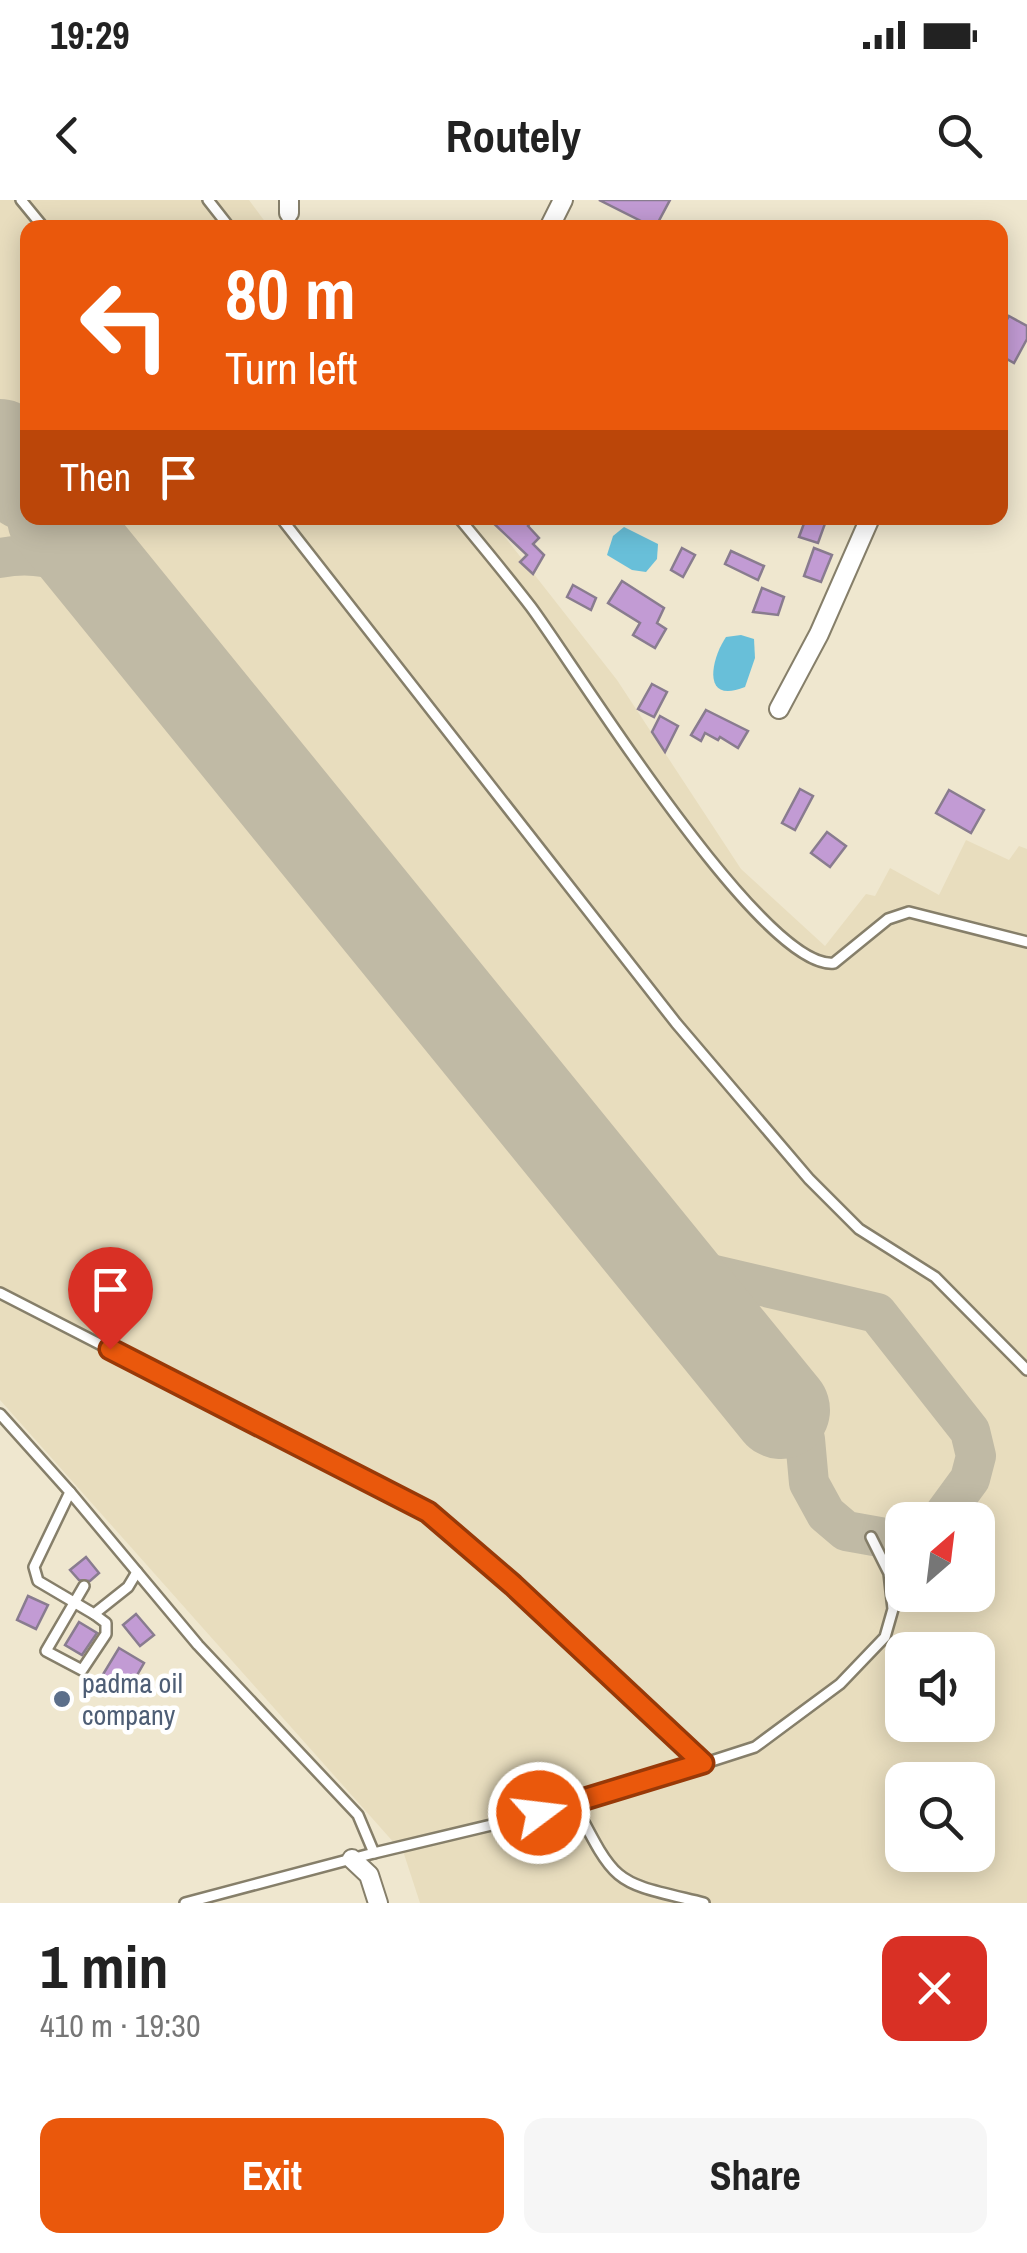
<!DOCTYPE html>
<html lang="en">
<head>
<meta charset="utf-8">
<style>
  :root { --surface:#fff; --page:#f6f6f6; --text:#222; --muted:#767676; --accent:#ea580c }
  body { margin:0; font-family:"Archivo Narrow",sans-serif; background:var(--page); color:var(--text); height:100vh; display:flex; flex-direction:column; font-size:38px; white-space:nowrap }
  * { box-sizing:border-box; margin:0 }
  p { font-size:32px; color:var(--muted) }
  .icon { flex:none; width:55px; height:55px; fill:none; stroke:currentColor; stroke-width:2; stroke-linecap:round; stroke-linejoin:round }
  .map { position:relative; height:1703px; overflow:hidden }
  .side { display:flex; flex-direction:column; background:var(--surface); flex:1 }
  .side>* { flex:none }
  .banner { position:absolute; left:20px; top:20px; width:988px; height:305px; border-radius:20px; box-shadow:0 5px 25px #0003; background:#ea580c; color:#fff; overflow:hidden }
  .needle { width:65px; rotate:28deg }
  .fabs { position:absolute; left:885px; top:1302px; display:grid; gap:20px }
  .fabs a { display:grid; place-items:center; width:110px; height:110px; border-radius:20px; background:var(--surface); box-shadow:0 5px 25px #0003; font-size:50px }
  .pin { position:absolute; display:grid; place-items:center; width:85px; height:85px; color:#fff; margin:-102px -42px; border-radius:50% 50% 50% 0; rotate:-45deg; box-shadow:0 0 10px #0007 }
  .pin .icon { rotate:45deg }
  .me { position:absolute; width:110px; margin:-55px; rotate:75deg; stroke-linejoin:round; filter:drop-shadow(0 0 8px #0008) }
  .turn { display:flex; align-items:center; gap:35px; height:210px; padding:0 40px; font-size:45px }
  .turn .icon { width:130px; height:130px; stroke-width:2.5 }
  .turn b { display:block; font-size:70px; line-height:85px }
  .then { display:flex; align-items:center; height:95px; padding:0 40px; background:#0003; gap:20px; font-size:38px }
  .round { display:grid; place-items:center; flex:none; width:105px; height:105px; border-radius:20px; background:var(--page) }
  .head { display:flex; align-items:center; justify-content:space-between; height:170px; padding:0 40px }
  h1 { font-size:60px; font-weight:800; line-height:75px }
  .cta { display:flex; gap:20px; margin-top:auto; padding:20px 40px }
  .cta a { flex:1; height:115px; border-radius:20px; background:var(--accent); color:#fff; font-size:40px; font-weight:800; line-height:115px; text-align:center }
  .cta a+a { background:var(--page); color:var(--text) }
  .status { display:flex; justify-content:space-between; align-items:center; height:70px; padding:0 50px; background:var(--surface); direction:ltr }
  .status svg { height:28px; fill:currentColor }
  header { display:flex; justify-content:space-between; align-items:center; height:130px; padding:0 40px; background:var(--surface); font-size:45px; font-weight:800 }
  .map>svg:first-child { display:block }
</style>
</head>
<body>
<div class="status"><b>19:29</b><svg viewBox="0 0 49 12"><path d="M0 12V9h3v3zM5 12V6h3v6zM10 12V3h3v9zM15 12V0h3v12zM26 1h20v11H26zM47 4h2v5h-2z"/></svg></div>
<header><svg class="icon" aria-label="back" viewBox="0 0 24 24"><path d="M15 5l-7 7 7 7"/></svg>Routely<svg class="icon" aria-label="search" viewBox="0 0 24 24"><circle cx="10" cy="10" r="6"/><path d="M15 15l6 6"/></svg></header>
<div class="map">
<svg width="1027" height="1703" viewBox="0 0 1027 1703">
  <rect width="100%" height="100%" fill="#efe7cf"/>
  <path fill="#e8ddbe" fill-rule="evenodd" d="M0,0H249L269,27L28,28V318H490L617,480L741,669L825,746L866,694L875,696L890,668L939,695L966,640L1009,660L1019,646L1027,649V1703H420L404,1654L0,1200ZM902,1320H978V1395H902ZM902,1450H978V1525H902ZM902,1580H978V1655H902Z"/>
  <g fill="#68bfd9">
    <path d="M624,327L658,344L657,359L646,372L632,370L607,355L613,336Z"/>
    <path d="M741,435L754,439L755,458L745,487C701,505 711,459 726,437Z"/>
  </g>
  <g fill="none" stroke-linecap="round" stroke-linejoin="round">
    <g stroke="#c0baa5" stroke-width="40">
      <path d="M0,358C48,348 87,368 122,399"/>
      <path d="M654,1054L676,1066L877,1113L970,1231L976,1256L970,1279L940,1320"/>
      <path d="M781,1210L805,1239L809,1283L826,1314L846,1331L902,1341"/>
    </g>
    <g stroke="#c0baa5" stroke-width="98">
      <path d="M0,248L28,282"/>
      <path d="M56,318L781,1210"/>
    </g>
  </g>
  <g fill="#c29bd4" stroke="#897c8f" stroke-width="2.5">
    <path d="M599,0H670L655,28Z"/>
    <path d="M1009,116L1027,126V139L1014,163L1000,155V132Z"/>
    <path d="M488,318H534L528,326L539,338L533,344L544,355L533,374L520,362L527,355Z"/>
    <path d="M806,318H827L818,343L799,337Z"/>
    <path d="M682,348L695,355L683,377L671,370Z"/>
    <path d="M814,348L832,355L821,382L804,376Z"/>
    <path d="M731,351L764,366L758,380L725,364Z"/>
    <path d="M622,381L664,408L657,423L666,429L655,448L633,435L640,423L608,403Z"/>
    <path d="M573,385L596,398L591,410L567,397Z"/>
    <path d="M762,388L784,397L778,415L753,412Z"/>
    <path d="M652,484L667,492L654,517L638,509Z"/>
    <path d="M706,510L748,531L738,548L720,537L718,540L705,533L701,541L691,535Z"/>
    <path d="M660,516L678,526L665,552L652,532Z"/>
    <path d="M800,589L813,596L795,630L782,623Z"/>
    <path d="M949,590L984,610L971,633L936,613Z"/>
    <path d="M827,632L846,646L830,667L811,653Z"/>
    <path d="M86,1357L99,1373L90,1381L79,1380L70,1370Z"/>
    <path d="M28,1396L48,1405L36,1429L17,1420Z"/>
    <path d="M136,1414L154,1435L140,1446L123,1425Z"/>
    <path d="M79,1422L97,1433L82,1455L65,1445Z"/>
    <path d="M119,1448L144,1463L128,1491L102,1476Z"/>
  </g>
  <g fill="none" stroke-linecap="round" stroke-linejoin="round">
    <defs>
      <g id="service">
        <path d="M21,0L44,28"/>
        <path d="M208,0L230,28"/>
        <path d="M281,318L676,823L809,979L859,1029L935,1077L1027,1170"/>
        <path d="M459,318C483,347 508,377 531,407C577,469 763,771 834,763L888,719L909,712L1027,742"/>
        <path d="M0,1093L427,1312L513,1385L703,1563"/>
        <path d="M0,1214L70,1292L34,1367L38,1381L94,1414L128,1387L137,1372"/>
        <path d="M70,1292L198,1445L358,1615L374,1653L575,1605L755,1547L840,1484L885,1437L893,1409L889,1373L871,1337"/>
        <path d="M84,1386L46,1451L82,1470L106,1434V1423L94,1414"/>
        <path d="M575,1605C618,1688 614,1681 704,1703"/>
        <path d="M185,1703L374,1653"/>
      </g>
      <g id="minor">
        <path d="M289,0V13"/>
        <path d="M549,28L563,0"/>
        <path d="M779,509L819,434L870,318"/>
        <path d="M352,1659L369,1675L378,1703"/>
      </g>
    </defs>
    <use href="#service" stroke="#867f6a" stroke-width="14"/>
    <use href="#minor" stroke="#867f6a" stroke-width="22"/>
    <use href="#service" stroke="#fff" stroke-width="9"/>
    <use href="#minor" stroke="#fff" stroke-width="18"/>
  </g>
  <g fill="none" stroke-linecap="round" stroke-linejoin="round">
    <defs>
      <path id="route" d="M110,1149L428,1312L513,1385L703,1563L539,1613"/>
    </defs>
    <use href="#route" stroke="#983908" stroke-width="25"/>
    <use href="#route" stroke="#ea580c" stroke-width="18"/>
  </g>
  <circle fill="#5c6f8a" stroke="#fff" stroke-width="4" cx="62" cy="1499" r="10"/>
  <g text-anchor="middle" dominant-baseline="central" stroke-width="9" stroke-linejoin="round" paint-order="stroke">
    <g font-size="28" fill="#4e5e75" stroke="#fff" text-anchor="start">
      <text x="82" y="1483">padma oil<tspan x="82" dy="32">company</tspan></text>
    </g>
  </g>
</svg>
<div class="fabs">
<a><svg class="needle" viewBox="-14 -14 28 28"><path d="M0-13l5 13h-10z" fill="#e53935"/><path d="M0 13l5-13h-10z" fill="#767676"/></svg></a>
<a><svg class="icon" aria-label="sound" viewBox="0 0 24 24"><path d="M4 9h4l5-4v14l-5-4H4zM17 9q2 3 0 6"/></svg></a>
<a><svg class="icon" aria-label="search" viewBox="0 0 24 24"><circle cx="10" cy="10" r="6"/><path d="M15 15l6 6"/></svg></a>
</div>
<div class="pin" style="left:110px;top:1149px;background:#d93025"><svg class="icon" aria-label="arrive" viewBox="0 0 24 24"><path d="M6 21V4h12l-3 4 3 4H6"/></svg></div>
<svg class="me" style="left:539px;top:1613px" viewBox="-20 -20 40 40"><circle r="17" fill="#ea580c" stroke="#fff" stroke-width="3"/><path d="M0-11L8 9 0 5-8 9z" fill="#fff"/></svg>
<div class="banner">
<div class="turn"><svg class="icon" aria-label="left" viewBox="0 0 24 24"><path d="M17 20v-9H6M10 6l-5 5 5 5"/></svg><div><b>80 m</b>Turn left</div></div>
<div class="then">Then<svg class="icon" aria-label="arrive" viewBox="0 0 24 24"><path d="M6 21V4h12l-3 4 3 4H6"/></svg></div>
</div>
</div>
<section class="side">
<div class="head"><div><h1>1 min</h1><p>410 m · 19:30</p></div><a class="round" style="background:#d93025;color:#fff"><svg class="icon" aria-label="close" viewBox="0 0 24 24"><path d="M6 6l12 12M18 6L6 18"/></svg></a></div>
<div class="cta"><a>Exit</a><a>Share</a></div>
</section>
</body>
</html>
